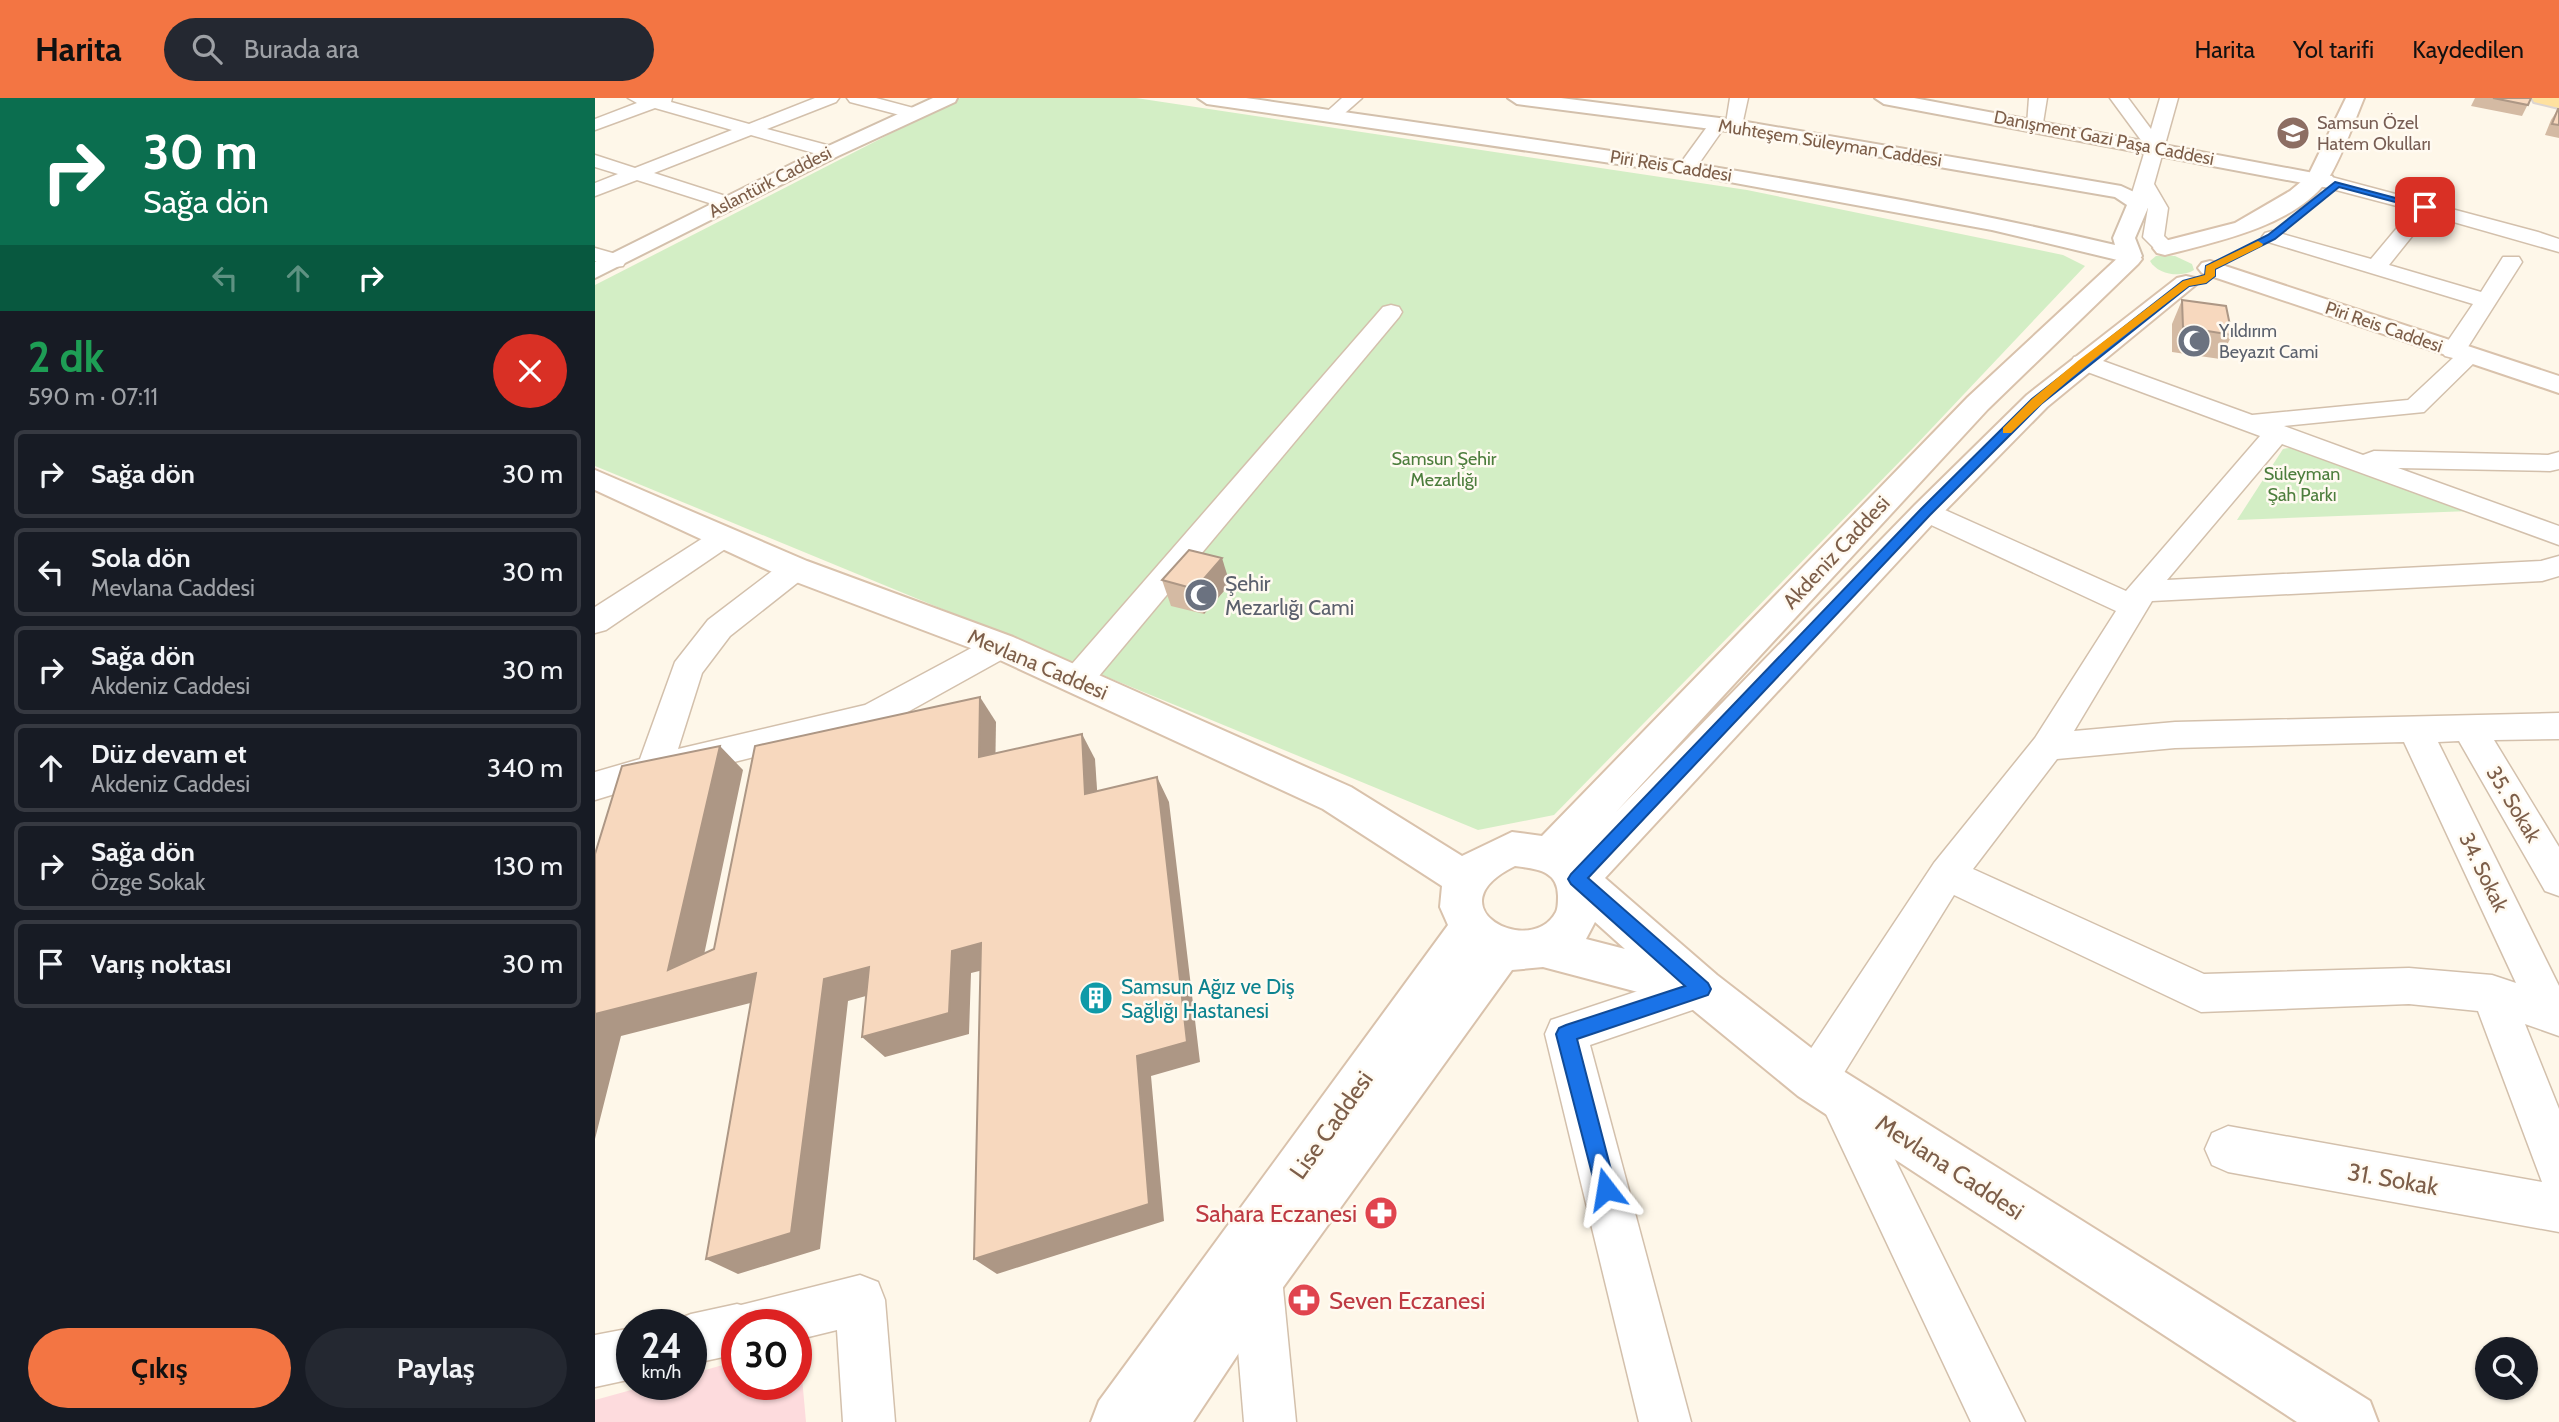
<!DOCTYPE html>
<html lang="tr">
<head>
<meta charset="utf-8">
<style>
  :root { --surface:#171b24; --page:#242831; --text:#f1f3f6; --muted:#9ea1a6; --line:#363941; --accent:#f37543 }
  body { margin:0; font-family:Cabin,sans-serif; background:var(--page); color:var(--text); height:100vh; display:flex; flex-direction:column; font-size:26px; white-space:nowrap }
  * { box-sizing:border-box; margin:0 }
  p { font-size:23px; color:var(--muted) }
  .icon { flex:none; width:38px; height:38px; fill:none; stroke:currentColor; stroke-width:2; stroke-linecap:round; stroke-linejoin:round }
  .map { position:relative; flex:1; overflow:hidden }
  .drawer { display:flex; flex-direction:column; background:var(--surface); width:595px }
  .drawer>* { flex:none }
  .hud { background:#0b6e4f; color:#fff; overflow:hidden }
  .buttons { position:absolute; left:1880px; top:1239px; display:grid; gap:14px }
  .buttons a { display:grid; place-items:center; width:63px; height:63px; border-radius:50%; background:var(--surface); box-shadow:0 2px 5px #0004; font-size:35px }
  .speed { position:absolute; left:21px; top:1211px; display:flex; gap:14px; font-size:35px; font-weight:700; text-align:center }
  .speed>* { display:grid; place-content:center; width:91px; height:91px; border-radius:50%; background:var(--surface); box-shadow:0 2px 5px #0004; line-height:1 }
  .speed small { font-size:18px; font-weight:400 }
  .speed .limit { border:10px solid #d22; background:#fff; color:#111 }
  .pin { position:absolute; display:grid; place-items:center; width:60px; height:60px; color:#fff; margin:-30px; border-radius:14px; box-shadow:0 4px 10px #0006 }
  .me { position:absolute; width:77px; margin:-38px; rotate:346deg; stroke-linejoin:round; filter:drop-shadow(0 0 5px #0008) }
  .turn { display:flex; align-items:center; gap:24px; height:147px; padding:0 28px; font-size:32px }
  .turn .icon { width:91px; height:91px; stroke-width:2.5 }
  .turn b { display:block; font-size:49px; line-height:60px }
  .lanes { display:flex; align-items:center; height:66px; padding:0 28px; background:#0003; justify-content:center; gap:35px; direction:ltr }
  .lanes .off { opacity:.35 }
  .round { display:grid; place-items:center; flex:none; width:74px; height:74px; border-radius:37px; background:var(--page) }
  .head { display:flex; align-items:center; justify-content:space-between; height:119px; padding:0 28px }
  h1 { font-size:42px; font-weight:800; line-height:52px; color:#1e9e55 }
  .action { display:flex; gap:14px; margin-top:auto; padding:14px 28px }
  .action a { flex:1; height:80px; border-radius:42px; background:var(--accent); color:#111; font-size:28px; font-weight:800; line-height:80px; text-align:center }
  .action a+a { background:var(--page); color:var(--text) }
  ul { padding:0; list-style:none }
  li { display:flex; align-items:center; gap:21px; height:88px; margin:0 14px 10px; padding:0 14px; border:4px solid var(--line); border-radius:10px }
  li div { flex:1 }
  li b { display:block; font-size:26px }
  li em { font-style:normal }
  header { display:flex; align-items:center; gap:42px; box-sizing:border-box; height:98px; padding:0 35px; background:var(--accent); color:#111 }
  header strong { font-size:33px }
  nav { display:flex; gap:38px; margin-inline-start:auto; font-size:24px }
  .search { width:490px; height:63px; background:var(--page); display:flex; align-items:center; gap:18px; box-sizing:border-box; padding:0 24px; border-radius:38px; color:var(--muted); font-size:26px }
  main { display:flex; flex:1; min-height:0 }
  .map>svg:first-child { display:block }
</style>
</head>
<body>
<header>
<strong>Harita</strong>
<div class="search"><svg class="icon" aria-label="search" viewBox="0 0 24 24"><circle cx="10" cy="10" r="6"/><path d="M15 15l6 6"/></svg>Burada ara</div>
<nav><a>Harita</a><a>Yol tarifi</a><a>Kaydedilen</a></nav>
</header>
<main>
<section class="drawer">
<div class="hud">
<div class="turn"><svg class="icon" aria-label="right" viewBox="0 0 24 24"><path d="M7 20v-9h11M14 6l5 5-5 5"/></svg><div><b>30 m</b>Sağa dön</div></div>
<div class="lanes"><svg class="icon off" aria-label="left" viewBox="0 0 24 24"><path d="M17 20v-9H6M10 6l-5 5 5 5"/></svg><svg class="icon off" aria-label="ahead" viewBox="0 0 24 24"><path d="M12 20V5M6 11l6-6 6 6"/></svg><svg class="icon" aria-label="right" viewBox="0 0 24 24"><path d="M7 20v-9h11M14 6l5 5-5 5"/></svg></div>
</div>
<div class="head"><div><h1>2 dk</h1><p>590 m · 07:11</p></div><a class="round" style="background:#d93025;color:#fff"><svg class="icon" aria-label="close" viewBox="0 0 24 24"><path d="M6 6l12 12M18 6L6 18"/></svg></a></div>
<ul>
<li><svg class="icon" aria-label="right" viewBox="0 0 24 24"><path d="M7 20v-9h11M14 6l5 5-5 5"/></svg><div><b>Sağa dön</b></div><em>30 m</em></li>
<li><svg class="icon" aria-label="left" viewBox="0 0 24 24"><path d="M17 20v-9H6M10 6l-5 5 5 5"/></svg><div><b>Sola dön</b><p>Mevlana Caddesi</p></div><em>30 m</em></li>
<li><svg class="icon" aria-label="right" viewBox="0 0 24 24"><path d="M7 20v-9h11M14 6l5 5-5 5"/></svg><div><b>Sağa dön</b><p>Akdeniz Caddesi</p></div><em>30 m</em></li>
<li><svg class="icon" aria-label="ahead" viewBox="0 0 24 24"><path d="M12 20V5M6 11l6-6 6 6"/></svg><div><b>Düz devam et</b><p>Akdeniz Caddesi</p></div><em>340 m</em></li>
<li><svg class="icon" aria-label="right" viewBox="0 0 24 24"><path d="M7 20v-9h11M14 6l5 5-5 5"/></svg><div><b>Sağa dön</b><p>Özge Sokak</p></div><em>130 m</em></li>
<li><svg class="icon" aria-label="arrive" viewBox="0 0 24 24"><path d="M6 21V4h12l-3 4 3 4H6"/></svg><div><b>Varış noktası</b></div><em>30 m</em></li>
</ul>
<div class="action"><a>Çıkış</a><a>Paylaş</a></div>
</section>
<div class="map">
<svg width="1964" height="1324" viewBox="0 0 1964 1324">
  <rect width="100%" height="100%" fill="#fef7e9"/>
  <path fill="#fddbdd" d="M204,1246L211,1324H0V1302L58,1286H96V1276L142,1263V1286H201V1247Z"/>
  <g fill="#d3eec5">
    <path d="M365,0H541L1152,92L1468,157L1490,168L1319,349L959,717L883,732L0,368V187Z"/>
    <path d="M1561,158H1580L1597,166L1599,172C1586,180 1563,177 1555,163Z"/>
    <path d="M1704,348L1875,413L1642,422L1688,351Z"/>
  </g>
  <g fill="none" stroke-linecap="round" stroke-linejoin="round">
    <defs>
      <g id="minor">
        <path d="M33,0H77L76,4L154,26L220,0H244L241,4L172,31L243,50L245,54L236,60L156,37L59,75L140,101L143,105L140,109L133,111L42,82L0,98V85L23,76L0,69V57L40,70L137,32L60,10L0,32V21L42,5Z"/>
        <path d="M252,0H281L326,12L329,16L320,21L255,4Z"/>
        <path d="M747,0H767L742,22H730L727,18Z"/>
        <path d="M1135,0H1153L1146,32H1134L1131,27L1098,74H1084L1082,70L1117,22L1123,21L1131,25Z"/>
        <path d="M1434,0H1452L1447,31L1441,32L1432,27Z"/>
        <path d="M1515,0H1533L1556,31L1565,0H1583L1559,86L1573,110L1569,138L1581,150L1577,154H1563L1548,139L1553,110L1537,109L1534,105L1551,49Z"/>
        <path d="M1729,77L1943,134L1964,141V154L1834,117L1794,167L1886,194L1908,159H1924L1927,164L1871,252L1883,253L1886,258L1829,314L1689,328L1768,357L1779,353L1953,357L1964,354V371L1955,373L1803,370L1964,428V447L1687,346L1572,482L1946,463L1964,458V478L1947,483L1557,503L1479,633L1580,624L1964,615V641L1899,642L1964,749V798L1950,793L1864,643L1843,644L1964,888V938L1930,926L1964,1011V1134L1633,1074L1617,1067L1610,1051L1617,1035L1633,1028L1947,1084L1883,913L1814,906L1606,914L1359,797L1247,978L1261,983L1430,1324H1376L1224,1001L1220,1003L1205,997L1198,982L1205,967L1339,765L1440,640L1521,513L1321,420L1317,414L1321,408L1331,405L1341,408L1531,493L1665,338L1479,269L1476,264L1479,259L1488,257L1497,259L1657,317L1813,302L1858,260L1850,258L1846,253L1878,206L1670,143L1667,139L1670,135L1677,133L1776,161L1817,112L1722,87L1719,83L1722,79ZM1809,644L1921,885L1897,877L1814,870L1609,876L1378,771L1462,661L1580,650Z"/>
        <path d="M0,150L28,158L31,163L28,168L20,169L0,163Z"/>
        <path d="M796,207L804,209L807,214L804,219L494,590L482,594L470,590L466,582L470,574L788,209Z"/>
        <path d="M129,430L139,433L143,439L139,445L11,532L0,535V509L119,433Z"/>
        <path d="M200,461L211,464L215,471L211,478L135,538L107,575L83,651L270,607L395,540L406,537L417,540L422,548L417,556L291,626L59,684L0,702V674L45,661L80,564L113,522L189,464Z"/>
        <path d="M1106,872L1121,878L1127,891L1121,904L995,947L1096,1324H1044L950,936L956,922Z"/>
        <path d="M662,1155L679,1163L687,1180L701,1324H649L637,1180L645,1163Z"/>
        <path d="M265,1177L283,1184L290,1202L300,1324H248L242,1232L201,1242V1227H142V1256L96,1266V1227H77L78,1223L96,1216L142,1206L146,1207Z"/>
        <path d="M37,1230V1281L0,1289V1237Z"/>
      </g>
      <g id="tertiary">
        <path d="M338,0H362L360,4L243,58L0,180V164L229,50Z"/>
        <path d="M603,0H651C942,42 1234,80 1520,147L1518,140L1532,107L1520,99L1140,34L922,6L913,0H966L1140,22L1526,88L1552,100L1555,105L1540,140L1547,158L1543,163L1535,165L1397,132L1091,76L612,6Z"/>
        <path d="M1280,0H1319L1729,77L1737,78L1740,83L1737,88L1729,89L1289,6Z"/>
      </g>
      <g id="secondary">
        <path d="M1751,0H1769C1759,24 1745,64 1731,84C1698,128 1620,144 1570,157L1562,155L1558,150L1562,145L1640,125L1695,93L1713,78Z"/>
        <path d="M1535,154L1543,156L1547,161L1543,166L1393,311L1021,714L1320,407L1432,297L1582,180L1591,178L1600,180L1603,185L1452,309L1342,421L1010,780L1122,877L1237,966L1775,1303L1783,1324H1702L1203,998L1092,907L948,869L917,872L681,1199L598,1324H496L504,1303L853,827L845,809L847,788L728,711L394,557L188,479L0,392V372L212,463L418,539L756,689L867,758L917,734L947,738L1373,299L1527,156ZM920,768C941,771 963,772 963,798C963,803 963,810 961,814C936,861 836,809 920,768ZM1000,824L1030,851L991,841Z"/>
        <path d="M1615,163L1964,278V295L1607,175L1603,170L1607,165Z"/>
      </g>
      <path id="primary" d="M1937,0H1964V10L1939,4Z"/>
    </defs>
    <use href="#minor" stroke="#d3c0ac" stroke-width="3"/>
    <use href="#tertiary" stroke="#d3c0ac" stroke-width="4"/>
    <use href="#secondary" stroke="#d9c2ac" stroke-width="4"/>
    <use href="#primary" stroke="#ddd5d0" stroke-width="4"/>
    <use href="#minor" fill="#fff" fill-rule="evenodd"/>
    <use href="#tertiary" fill="#fff" fill-rule="evenodd"/>
    <use href="#secondary" fill="#fff" fill-rule="evenodd"/>
    <use href="#primary" fill="#ffe19f" fill-rule="evenodd"/>
  </g>
  <g fill="#d4baa3">
    <path d="M1880,0H1936L1927,18L1876,8Z"/>
    <path d="M1963,11H1964V40L1950,37L1956,22Z"/>
    <path d="M1587,202L1637,237L1625,261L1577,254V226Z"/>
    <path d="M567,482L635,486L609,516L576,508Z"/>
  </g>
  <g fill="#ad9785">
    <path d="M627,460L635,486L609,516L600,491Z"/>
    <path d="M385,599L401,624L400,684L384,659Z"/>
    <path d="M487,636L500,661L504,721L490,696Z"/>
    <path d="M125,648L148,672L102,890L161,875L187,897L26,938L0,1041V916L73,872Z"/>
    <path d="M562,679L574,704L605,964L556,978L569,1123L402,1176L379,1161L542,958Z"/>
    <path d="M386,845L405,868L376,875L374,936L290,959L267,939L357,853Z"/>
    <path d="M274,869L296,891L253,903L225,1151L143,1176L111,1161L229,881Z"/>
  </g>
  <g fill="#f7d8be" stroke="#ad9785" stroke-width="2">
    <path d="M1898,0H1936L1933,7Z"/>
    <path d="M1963,11H1964V27L1957,26Z"/>
    <path d="M1587,202L1631,208L1637,237L1588,229Z"/>
    <path d="M594,452L627,460L600,491L567,482Z"/>
    <path d="M385,599L384,659L487,636L490,696L562,679L592,944L542,958L554,1106L379,1161L386,845L357,853L354,915L267,939L274,869L229,881L196,1135L111,1161L161,875L0,916V756L27,668L125,648L73,872L119,851L160,648Z"/>
  </g>
  <path fill="#1a73e8" stroke="#114b97" stroke-width="2" d="M1740,84L1835,109L1830,112L1744,89L1680,141L1620,171V178L1611,185L1594,188L1446,306L1335,417L993,780L1113,885L1116,891L1113,897L982,941L1021,1091L1018,1099L1011,1102L1003,1099L961,936L964,930L971,927L1090,888L976,786L973,781L976,776L1326,411L1437,301L1588,183L1610,177L1611,168L1673,137Z"/>
  <path fill="#f59e0b" d="M1663,143L1668,146L1667,148L1620,171V178L1611,185L1594,188C1533,235 1471,280 1416,335H1408V330L1437,301L1484,262L1588,183L1610,177L1611,168Z"/>
  <defs>
    <symbol id="school-disc" viewBox="-11 -11 22 22"><circle r="9.5" fill="#8d6e63" stroke="#fffaf1"/><path d="M0-5L7-2L0 1L-7-2ZM-4 1L0 2.5L4 1V4Q0 6-4 4Z" fill="#fff"/></symbol>
    <symbol id="mosque-disc" viewBox="-11 -11 22 22"><circle r="9.5" fill="#6b7280" stroke="#fffaf1"/><path d="M3.5-4.9A6 6 0 1 0 3.5 4.9A5 5 0 1 1 3.5-4.9Z" fill="#fff"/></symbol>
    <symbol id="building-disc" viewBox="-11 -11 22 22"><circle r="9.5" fill="#0f9aa8" stroke="#fffaf1"/><path d="M-4-6H4V6H1V3H-1V6H-4ZM-2.5-4.3h1.7v1.8h-1.7ZM.8-4.3h1.7v1.8H.8ZM-2.5-1h1.7V.8h-1.7ZM.8-1h1.7V.8H.8Z" fill="#fff"/></symbol>
    <symbol id="pharmacy-disc" viewBox="-11 -11 22 22"><circle r="9.5" fill="#e0444e" stroke="#fffaf1"/><path d="M-2-6h4v4h4v4h-4v4h-4v-4h-4v-4h4Z" fill="#fff"/></symbol>
  </defs>
  <g fill-rule="evenodd">
    <use href="#school-disc" x="1679" y="16" width="38" height="38"/>
    <use href="#mosque-disc" x="1580" y="224" width="38" height="38"/>
    <use href="#mosque-disc" x="587" y="478" width="38" height="38"/>
    <use href="#building-disc" x="482" y="881" width="38" height="38"/>
    <use href="#pharmacy-disc" x="767" y="1096" width="38" height="38"/>
    <use href="#pharmacy-disc" x="690" y="1183" width="38" height="38"/>
  </g>
  <g text-anchor="middle" dominant-baseline="central" stroke-width="5" stroke-linejoin="round" paint-order="stroke">
    <g font-size="18" fill="#785e54" stroke="#fffaf1" text-anchor="start">
      <text x="1722" y="25">Samsun Özel<tspan x="1722" dy="21">Hatem Okulları</tspan></text>
    </g>
    <g font-size="18" fill="#7d5e49" stroke="#fffaf1">
      <text transform="translate(1509 40) rotate(11)">Danışment Gazi Paşa Caddesi</text>
      <text transform="translate(1235 45) rotate(9)">Muhteşem Süleyman Caddesi</text>
      <text transform="translate(1076 68) rotate(9)">Piri Reis Caddesi</text>
      <text transform="translate(175 84) rotate(-27)">Aslantürk Caddesi</text>
      <text transform="translate(1789 229) rotate(19)">Piri Reis Caddesi</text>
    </g>
    <g font-size="18" fill="#5b616d" stroke="#fffaf1" text-anchor="start">
      <text x="1624" y="233">Yıldırım<tspan x="1624" dy="21">Beyazıt Cami</tspan></text>
    </g>
    <g font-size="18" fill="#4c7d3c" stroke="#fffaf1">
      <text x="849" y="361">Samsun Şehir<tspan x="849" dy="21">Mezarlığı</tspan></text>
      <text x="1707" y="376">Süleyman<tspan x="1707" dy="21">Şah Parkı</tspan></text>
    </g>
    <g font-size="21" fill="#7d5e49" stroke="#fffaf1">
      <text transform="translate(1241 454) rotate(-47)">Akdeniz Caddesi</text>
      <text transform="translate(443 566) rotate(23)">Mevlana Caddesi</text>
      <text transform="translate(1919 706) rotate(59)">35. Sokak</text>
      <text transform="translate(1889 774) rotate(64)">34. Sokak</text>
    </g>
    <g font-size="21" fill="#5b616d" stroke="#fffaf1" text-anchor="start">
      <text x="630" y="485">Şehir<tspan x="630" dy="24">Mezarlığı Cami</tspan></text>
    </g>
    <g font-size="21" fill="#0d838f" stroke="#fffaf1" text-anchor="start">
      <text x="526" y="888">Samsun Ağız ve Diş<tspan x="526" dy="24">Sağlığı Hastanesi</tspan></text>
    </g>
    <g font-size="24" fill="#7d5e49" stroke="#fffaf1">
      <text transform="translate(736 1027) rotate(-55)">Lise Caddesi</text>
      <text transform="translate(1355 1069) rotate(33)">Mevlana Caddesi</text>
      <text transform="translate(1798 1081) rotate(10)">31. Sokak</text>
    </g>
    <g font-size="24" fill="#be3a42" stroke="#fffaf1" text-anchor="end">
      <text x="762" y="1115">Sahara Eczanesi</text>
      <text x="734" y="1202" text-anchor="start">Seven Eczanesi</text>
    </g>
  </g>
</svg>
<div class="buttons">
<a><svg class="icon" aria-label="search" viewBox="0 0 24 24"><circle cx="10" cy="10" r="6"/><path d="M15 15l6 6"/></svg></a>
</div>
<div class="speed"><div>24<small>km/h</small></div><div class="limit">30</div></div>
<div class="pin" style="left:1830px;top:109px;background:#d93025"><svg class="icon" aria-label="arrive" viewBox="0 0 24 24"><path d="M6 21V4h12l-3 4 3 4H6"/></svg></div>
<svg class="me" style="left:1011px;top:1091px" viewBox="-20 -20 40 40"><path d="M0-17L14 15 0 8-14 15z" fill="#1a73e8" stroke="#fff" stroke-width="4"/></svg>
</div>
</main>
</body>
</html>
